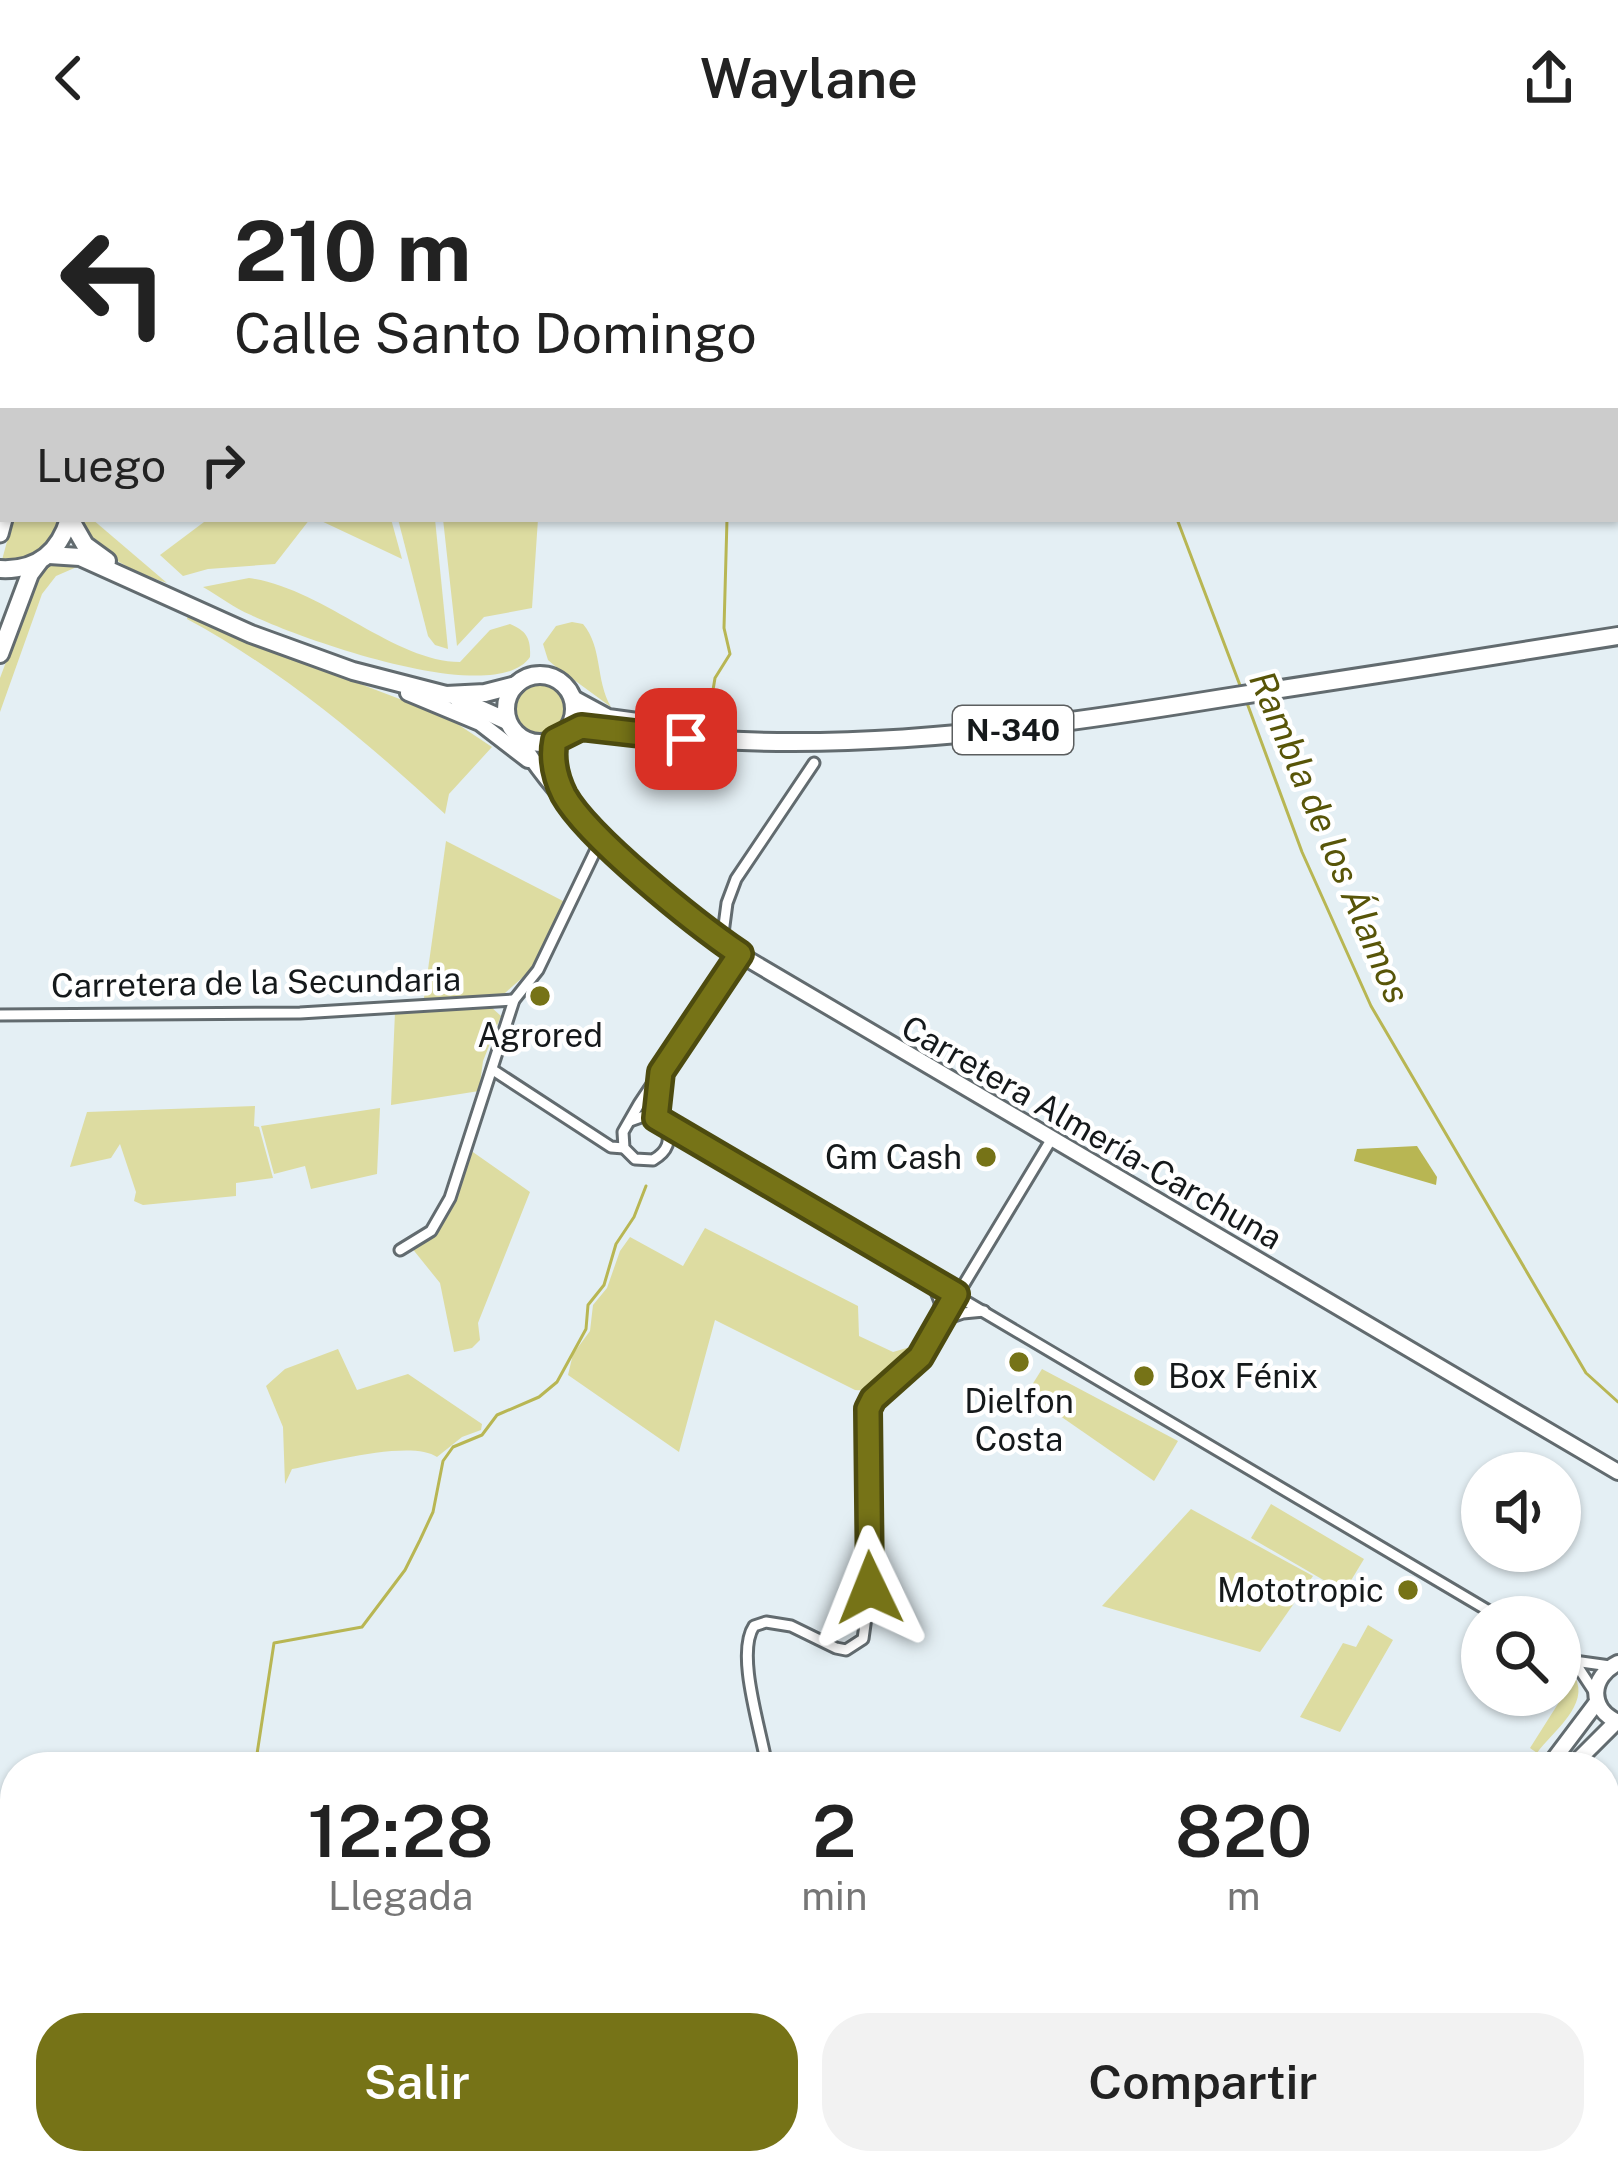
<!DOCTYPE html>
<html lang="es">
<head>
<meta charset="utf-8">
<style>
  :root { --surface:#fff; --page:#f2f2f2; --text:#222; --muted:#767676; --accent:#767317 }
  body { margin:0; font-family:"Public Sans",sans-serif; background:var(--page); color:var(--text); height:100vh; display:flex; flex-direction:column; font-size:45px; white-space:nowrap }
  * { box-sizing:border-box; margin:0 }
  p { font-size:39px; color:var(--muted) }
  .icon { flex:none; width:66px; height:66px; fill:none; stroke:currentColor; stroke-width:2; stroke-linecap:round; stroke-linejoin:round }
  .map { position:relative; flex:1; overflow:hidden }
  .panel { position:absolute; left:0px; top:1596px; width:1620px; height:423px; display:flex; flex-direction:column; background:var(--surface); border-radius:48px 48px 0 0; box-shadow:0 3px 9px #0004 }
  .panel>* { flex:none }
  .top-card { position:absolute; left:0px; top:0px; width:1620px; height:366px; box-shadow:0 3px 9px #0004; background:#fff; color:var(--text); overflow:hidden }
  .tools { position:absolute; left:1461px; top:1296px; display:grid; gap:24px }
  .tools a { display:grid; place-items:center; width:120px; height:120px; border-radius:50%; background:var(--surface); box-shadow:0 3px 9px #0004; font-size:60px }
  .pin { position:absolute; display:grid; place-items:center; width:102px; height:102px; color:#fff; margin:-51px; border-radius:24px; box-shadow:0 6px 18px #0006 }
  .me { position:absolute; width:132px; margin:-66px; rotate:358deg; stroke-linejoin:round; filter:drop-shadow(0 0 9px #0008) }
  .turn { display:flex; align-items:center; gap:42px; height:252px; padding:0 36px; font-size:54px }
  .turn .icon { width:156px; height:156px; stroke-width:2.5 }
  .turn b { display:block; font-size:84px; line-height:102px }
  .then { display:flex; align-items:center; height:114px; padding:0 36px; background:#0003; gap:24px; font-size:45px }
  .eta { display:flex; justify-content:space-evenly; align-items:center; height:204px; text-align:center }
  .eta b { font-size:72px; font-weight:600; line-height:84px }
  .primary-button { display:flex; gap:24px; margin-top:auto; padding:24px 36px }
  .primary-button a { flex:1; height:138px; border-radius:48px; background:var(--accent); color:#fff; font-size:48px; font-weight:600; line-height:138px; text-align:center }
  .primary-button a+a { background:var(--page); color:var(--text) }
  header { display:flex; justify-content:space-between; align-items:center; height:156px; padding:0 36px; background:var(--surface); font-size:54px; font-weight:600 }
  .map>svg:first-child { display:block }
</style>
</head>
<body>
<header><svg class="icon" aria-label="back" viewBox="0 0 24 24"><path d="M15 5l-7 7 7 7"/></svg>Waylane<svg class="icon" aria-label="share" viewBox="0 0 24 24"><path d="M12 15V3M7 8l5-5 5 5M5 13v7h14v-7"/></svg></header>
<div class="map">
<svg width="1618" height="2017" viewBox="0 0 1618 2017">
  <rect width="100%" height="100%" fill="#e4eff4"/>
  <g fill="#dddca1">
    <path d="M13,363H58C49,390 31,405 2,404Z"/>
    <path d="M79,363H92L167,427C131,415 96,399 79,363Z"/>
    <path d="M208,363H310L275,408L208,413L183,420L160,399Z"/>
    <path d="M317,363H391L402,403Z"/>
    <path d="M398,363H435L448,493L435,489L428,480Z"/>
    <path d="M443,363H538L532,452L484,461L457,490Z"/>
    <path d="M68,404L79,410L56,420L42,438L0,556V522L39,418L52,408Z"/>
    <path d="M249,422C323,432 394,506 460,506L490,474L510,468C527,475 531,483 530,501C495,553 299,482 251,459C234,452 219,440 203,431Z"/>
    <path d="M189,456L237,481L447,561L492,591L449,638L445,658C365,584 283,515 187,463Z"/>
    <path d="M572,466L583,468C603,492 595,523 611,551L555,510L548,504L543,488L556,470Z"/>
    <circle cx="541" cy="554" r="26"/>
    <path d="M446,685L565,746L530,815L505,837L498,841L428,845L424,842Z"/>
    <path d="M491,851L501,860L483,905L479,935L391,949L395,856Z"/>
    <path d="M255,950L254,970L259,971L273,1022L236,1027V1040L143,1049L134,1045L136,1036L120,988L111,1002L70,1011L87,956Z"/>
    <path d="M380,952L377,1018L311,1033L305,1010L274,1018L261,970Z"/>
    <path d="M470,994L530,1036L478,1167L480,1184L472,1192L454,1196L440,1127L411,1091L438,1077Z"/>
    <path d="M705,1072L858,1150L859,1180L893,1196L917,1189L921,1191C905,1213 884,1237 855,1234L715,1164L679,1296L568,1219L573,1198L590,1175L593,1149L607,1132L620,1095L630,1081L683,1110Z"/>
    <path d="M338,1193L357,1234L408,1218L482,1268L481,1274L462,1281L437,1301C412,1283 323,1307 292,1313L285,1328L283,1271L266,1230L285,1213Z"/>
    <path d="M1042,1213L1178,1285L1154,1325L1027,1237Z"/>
    <path d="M1271,1348L1364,1403L1344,1436L1251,1382Z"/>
    <path d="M1191,1353L1313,1420L1260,1496L1102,1450Z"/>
    <path d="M1368,1469L1393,1484L1340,1576L1300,1561L1343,1487L1356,1491Z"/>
    <path d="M1575,1521C1590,1549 1553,1575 1537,1597L1530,1592Z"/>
    <path d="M15,1711V1798L0,1799V1724Z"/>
    <path d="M1605,1778L1618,1787V1940L1605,1932Z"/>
    <path d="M1514,2004H1581L1590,2017H1507Z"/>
  </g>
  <path fill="#b8b653" d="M1417,990L1437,1021L1436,1029L1354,1005L1357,993Z"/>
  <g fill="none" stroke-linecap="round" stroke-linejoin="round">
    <g stroke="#b8b653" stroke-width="3">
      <path d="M839,0L840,3"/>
      <path d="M1041,0L1042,3"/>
      <path d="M1177,363L1241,532"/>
      <path d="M1247,547L1302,696L1371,850L1586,1217L1618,1246"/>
      <path d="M689,554L713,534L715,522L730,498L724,472L727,363"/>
      <path d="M255,1611L274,1487L362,1471L405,1414L420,1384L433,1356L443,1305L453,1291L482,1279L497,1259L539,1241L557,1226L586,1173L588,1149L604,1129L616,1088L634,1061L646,1030"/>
      <path d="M0,1802L15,1800"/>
    </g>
    <defs>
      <g id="street">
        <path d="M722,785L727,747L736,723L814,607"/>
        <path d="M0,859L300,857L514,844"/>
        <path d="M493,914L611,991L624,992"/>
        <path d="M656,962L661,919"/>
        <path d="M630,965L647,959L656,962L1499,1461"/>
        <path d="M664,970C673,984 667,996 653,1004L635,1003L624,992L623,976L639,948L739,798"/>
        <path d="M400,1094L431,1075L450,1042L514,844L538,814L602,681"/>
        <path d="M933,1128L940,1146V1165L963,1157L984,1155"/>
        <path d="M1560,1497L1574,1505L1610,1510"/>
        <path d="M1574,1505L1595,1537"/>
        <path d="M767,1611C762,1577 735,1498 754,1470L766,1466L791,1470L836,1492L846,1494L863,1483L870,1432L868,1253L873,1242L920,1201L1051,984"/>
        <path d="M840,2004L842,2017"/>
      </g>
      <g id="secondary">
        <path d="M408,537L480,567L528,604"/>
        <path d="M517,579C558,653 669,749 739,798L1618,1316"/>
        <path d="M555,584L553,604L562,633"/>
        <path d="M1618,1507C1590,1521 1588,1552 1618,1566"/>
        <path d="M1548,1611L1597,1546"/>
        <path d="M1571,1611L1617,1565"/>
        <path d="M1400,2017L1401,2004"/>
        <path d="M1414,2017L1416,2004"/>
      </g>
      <g id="primary">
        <path d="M120,3L121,0"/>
        <path d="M0,378L4,363"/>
      </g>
      <g id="highway">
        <path d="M99,3L101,0"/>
        <path d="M138,3L139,0"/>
        <path d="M0,220L3,209"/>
        <path d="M0,292H3"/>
        <path d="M70,363L85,389L107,405"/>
        <path d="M49,399L80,401L251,478L353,515L446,539L485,537L516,529"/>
        <path d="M0,413C35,415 59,397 69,363"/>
        <path d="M0,498L30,418L39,406"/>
        <circle cx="540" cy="553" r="34"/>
        <path d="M458,543L507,565"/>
        <path d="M573,543L608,562L667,570"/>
        <path d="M566,575L581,571C806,604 1001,578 1223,542C1355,522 1486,501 1618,480"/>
      </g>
    </defs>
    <use href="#street" stroke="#626b6f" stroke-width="15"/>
    <use href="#secondary" stroke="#626b6f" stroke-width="20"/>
    <use href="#primary" stroke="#626b6f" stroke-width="21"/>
    <use href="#highway" stroke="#626b6f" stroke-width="22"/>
    <use href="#street" stroke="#fff" stroke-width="9"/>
    <use href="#secondary" stroke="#fff" stroke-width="14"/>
    <use href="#primary" stroke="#fff" stroke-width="15"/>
    <use href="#highway" stroke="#fff" stroke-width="16"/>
  </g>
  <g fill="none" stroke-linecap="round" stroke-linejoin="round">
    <defs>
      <path id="route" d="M686,583L581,571L555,584C551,604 555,621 564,639C588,682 696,768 740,798L661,916L656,962L956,1138L920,1201L873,1243L868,1253L870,1432"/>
    </defs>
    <use href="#route" stroke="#4d4b0f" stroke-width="30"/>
    <use href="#route" stroke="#767317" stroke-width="21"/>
  </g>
  <g fill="#767317" stroke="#fff" stroke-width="4.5">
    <circle cx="540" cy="840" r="12"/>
    <circle cx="986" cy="1001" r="12"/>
    <circle cx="1019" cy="1206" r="12"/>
    <circle cx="1144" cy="1220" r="12"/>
    <circle cx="1408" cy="1434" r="12"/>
  </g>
  <g text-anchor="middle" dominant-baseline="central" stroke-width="9" stroke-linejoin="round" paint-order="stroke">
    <rect fill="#fff" stroke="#5b5e5f" stroke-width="3" x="953" y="550" width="120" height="48" rx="9"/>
    <g font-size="30" font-weight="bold" fill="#15191b">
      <text x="1013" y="574">N-340</text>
    </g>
    <g font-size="33" fill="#15191b" stroke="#fff">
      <text transform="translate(256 826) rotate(-1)">Carretera de la Secundaria</text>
      <text transform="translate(1092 976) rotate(30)">Carretera Almería-Carchuna</text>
    </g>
    <g font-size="33" fill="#15191b" stroke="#fff">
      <text x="540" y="879">Agrored</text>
      <text x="962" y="1001" text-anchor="end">Gm Cash</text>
      <text x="1168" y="1220" text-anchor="start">Box Fénix</text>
      <text x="1019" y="1245">Dielfon<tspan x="1019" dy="38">Costa</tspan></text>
      <text x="1384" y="1434" text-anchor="end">Mototropic</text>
    </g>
    <g font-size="36" font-style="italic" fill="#585508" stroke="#fff">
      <text transform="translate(1330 681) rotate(67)">Rambla de los Álamos</text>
    </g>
  </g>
</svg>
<div class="tools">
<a><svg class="icon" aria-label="sound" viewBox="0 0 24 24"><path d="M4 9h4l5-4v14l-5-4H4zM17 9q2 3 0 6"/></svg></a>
<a><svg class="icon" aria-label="search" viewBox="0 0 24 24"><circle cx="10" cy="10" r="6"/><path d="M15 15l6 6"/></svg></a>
</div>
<div class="pin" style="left:686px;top:583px;background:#d93025"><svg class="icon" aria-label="arrive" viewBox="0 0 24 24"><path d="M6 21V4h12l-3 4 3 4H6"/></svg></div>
<svg class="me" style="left:870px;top:1432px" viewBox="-20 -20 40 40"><path d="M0-17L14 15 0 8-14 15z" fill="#767317" stroke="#fff" stroke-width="4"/></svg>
<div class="top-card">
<div class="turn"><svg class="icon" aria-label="left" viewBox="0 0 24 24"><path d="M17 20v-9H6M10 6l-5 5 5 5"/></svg><div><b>210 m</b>Calle Santo Domingo</div></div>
<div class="then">Luego<svg class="icon" aria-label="right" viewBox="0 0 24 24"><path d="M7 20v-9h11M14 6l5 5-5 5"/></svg></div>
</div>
<section class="panel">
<div class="eta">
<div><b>12:28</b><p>Llegada</p></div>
<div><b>2</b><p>min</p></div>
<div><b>820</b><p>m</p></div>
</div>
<div class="primary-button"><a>Salir</a><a>Compartir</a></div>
</section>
</div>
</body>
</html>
